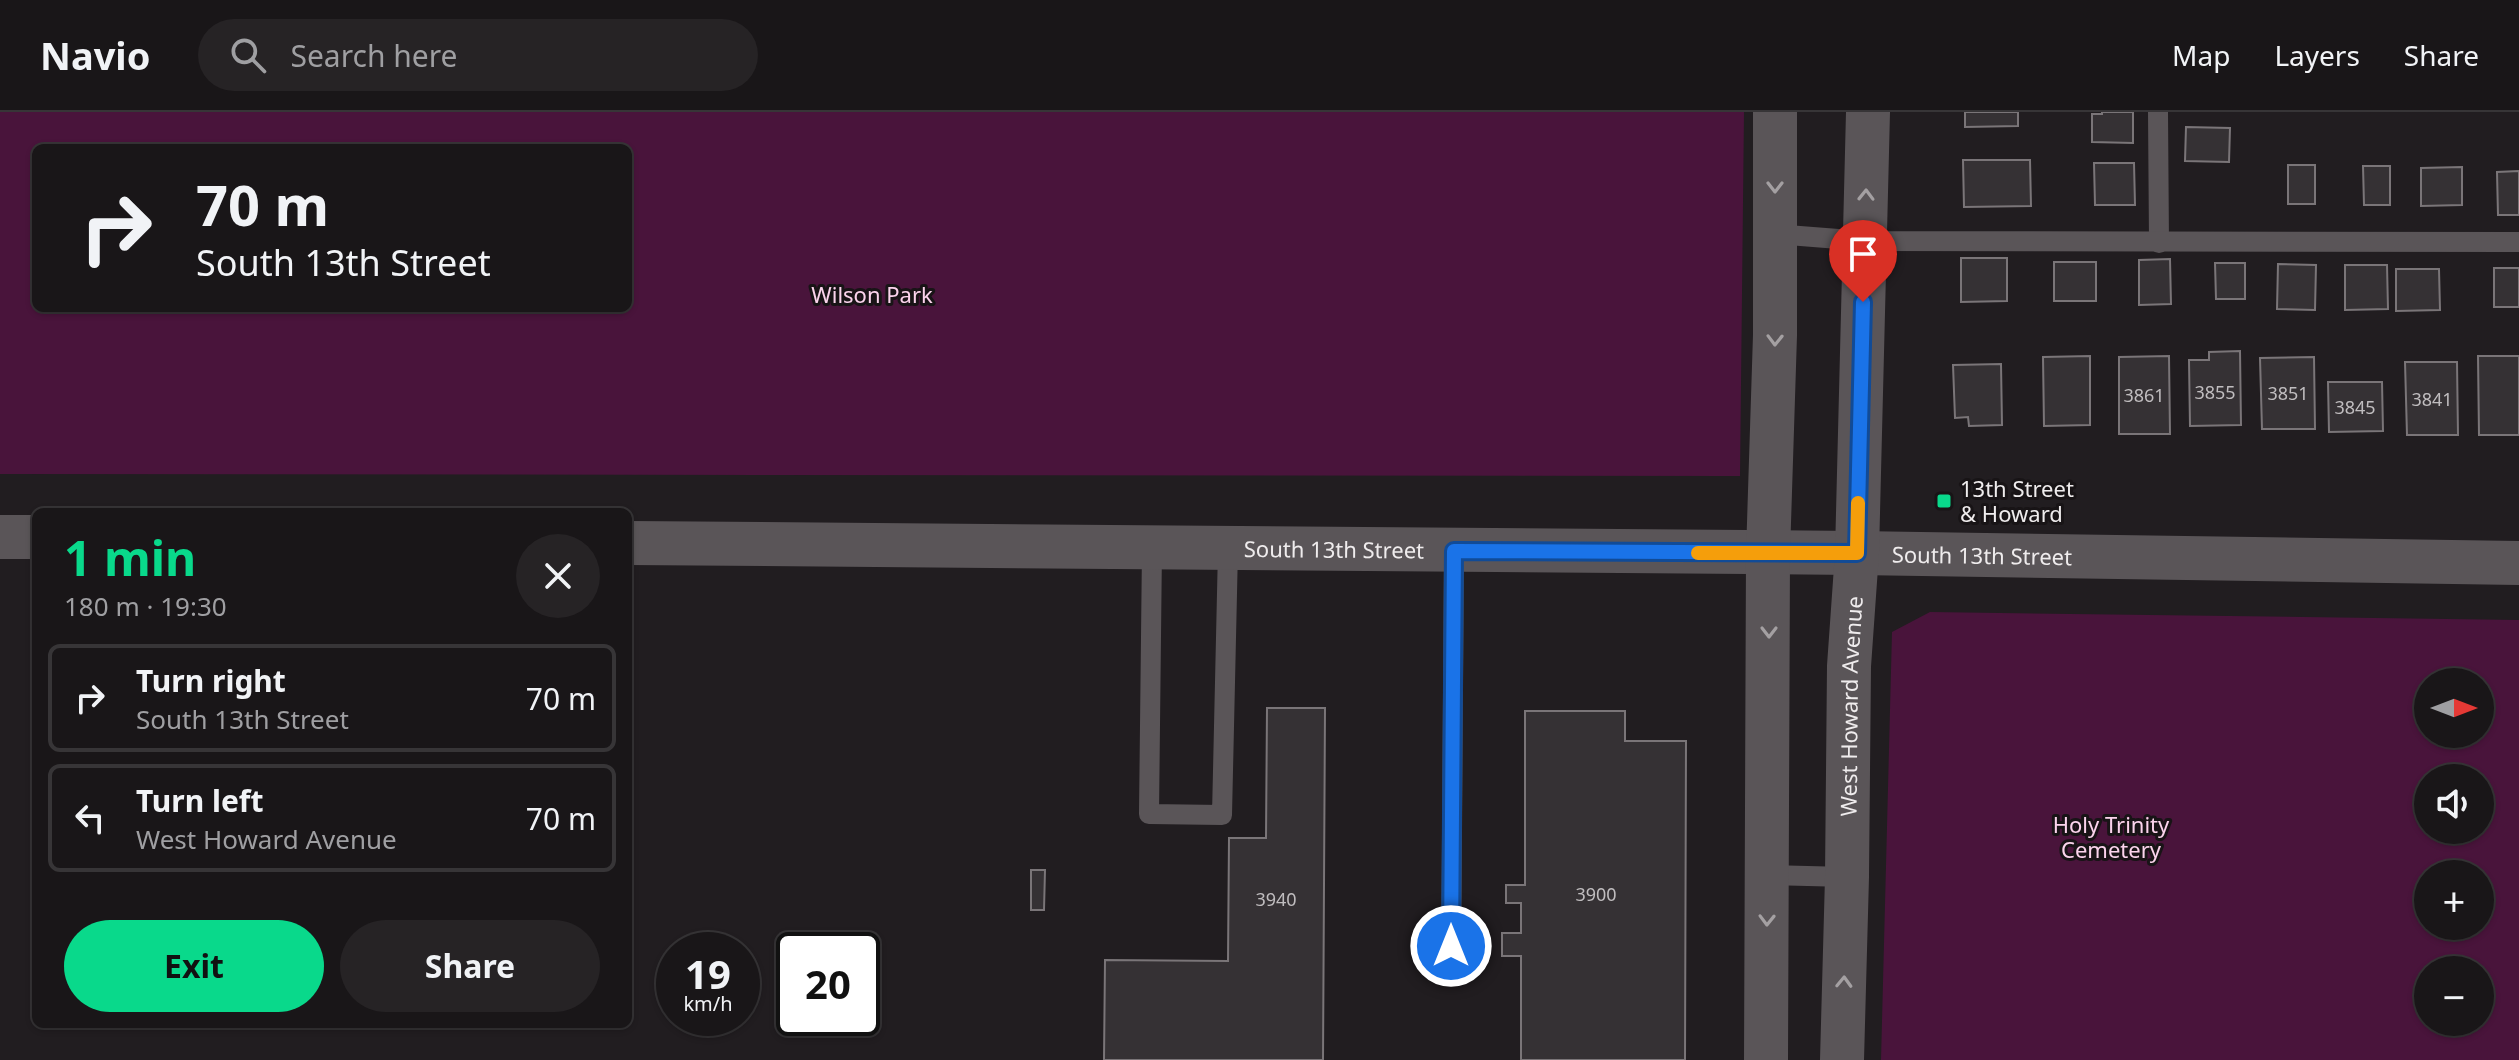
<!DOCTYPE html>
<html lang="en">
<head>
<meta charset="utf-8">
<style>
  :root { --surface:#191618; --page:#262325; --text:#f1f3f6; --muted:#9f9fa2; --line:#373537; --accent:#09d98b }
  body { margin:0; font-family:"Noto Sans",sans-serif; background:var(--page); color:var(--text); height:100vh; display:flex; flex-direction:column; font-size:30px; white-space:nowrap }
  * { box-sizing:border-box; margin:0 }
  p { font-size:26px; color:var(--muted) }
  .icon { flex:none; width:44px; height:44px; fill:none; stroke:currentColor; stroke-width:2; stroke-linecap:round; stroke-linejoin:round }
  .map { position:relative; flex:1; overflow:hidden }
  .sheet { position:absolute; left:32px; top:396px; width:600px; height:520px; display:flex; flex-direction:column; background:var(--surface); border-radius:12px; box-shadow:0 2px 6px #0004,0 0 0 2px var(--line) }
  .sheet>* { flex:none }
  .hud { position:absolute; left:32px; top:32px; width:600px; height:168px; border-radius:12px; box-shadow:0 2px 6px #0004,0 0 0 2px var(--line); background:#191618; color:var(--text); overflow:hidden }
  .needle { width:52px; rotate:90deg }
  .fabs { position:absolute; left:2414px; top:556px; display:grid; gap:16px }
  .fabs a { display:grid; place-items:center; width:80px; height:80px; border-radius:50%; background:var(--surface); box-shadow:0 2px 6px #0004,0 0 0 2px var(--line); font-size:40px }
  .speed { position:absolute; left:656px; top:820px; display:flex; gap:16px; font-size:40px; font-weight:700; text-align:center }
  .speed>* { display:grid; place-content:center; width:104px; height:104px; border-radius:50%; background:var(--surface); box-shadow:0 2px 6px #0004,0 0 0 2px var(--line); line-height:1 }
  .speed small { font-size:20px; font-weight:400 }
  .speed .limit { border:4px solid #111; border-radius:12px; background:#fff; color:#111 }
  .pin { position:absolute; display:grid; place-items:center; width:68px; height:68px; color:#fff; margin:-82px -34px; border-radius:50% 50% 50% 0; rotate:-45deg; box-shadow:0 0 8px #0007 }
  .pin .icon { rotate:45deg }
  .me { position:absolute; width:88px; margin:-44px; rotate:0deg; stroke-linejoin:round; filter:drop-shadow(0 0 6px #0008) }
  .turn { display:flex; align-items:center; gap:28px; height:168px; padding:0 32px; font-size:36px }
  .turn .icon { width:104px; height:104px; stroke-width:2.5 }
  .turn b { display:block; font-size:56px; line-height:68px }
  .round { display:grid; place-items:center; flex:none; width:84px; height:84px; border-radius:42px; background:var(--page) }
  .head { display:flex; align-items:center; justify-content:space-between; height:136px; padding:0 32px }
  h1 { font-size:48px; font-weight:700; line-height:60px; color:var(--accent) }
  .primary-button { display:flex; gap:16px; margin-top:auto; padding:16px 32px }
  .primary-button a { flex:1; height:92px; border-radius:48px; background:var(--accent); color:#111; font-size:32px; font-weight:700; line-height:92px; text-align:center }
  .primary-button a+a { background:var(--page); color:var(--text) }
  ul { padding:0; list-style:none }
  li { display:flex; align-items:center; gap:24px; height:108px; margin:0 16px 12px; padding:0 16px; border:4px solid var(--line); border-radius:12px }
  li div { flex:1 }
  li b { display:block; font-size:30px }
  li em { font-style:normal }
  header { display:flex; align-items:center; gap:48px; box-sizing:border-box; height:112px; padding:0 40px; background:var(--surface); border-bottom:2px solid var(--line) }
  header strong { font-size:38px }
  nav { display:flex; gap:44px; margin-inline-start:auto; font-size:28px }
  .search { width:560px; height:72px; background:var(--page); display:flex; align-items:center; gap:20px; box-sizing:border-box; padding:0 28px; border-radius:44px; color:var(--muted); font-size:30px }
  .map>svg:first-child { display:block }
</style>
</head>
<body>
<header>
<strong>Navio</strong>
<div class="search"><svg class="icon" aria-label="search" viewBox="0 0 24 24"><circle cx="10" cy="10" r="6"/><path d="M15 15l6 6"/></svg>Search here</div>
<nav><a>Map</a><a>Layers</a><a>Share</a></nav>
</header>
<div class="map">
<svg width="2519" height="948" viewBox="0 0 2519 948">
  <rect width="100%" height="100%" fill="#211d20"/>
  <g fill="#49143b" fill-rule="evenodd">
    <path d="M0,0H1744L1740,364L0,362ZM36,36H628V196H36Z"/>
    <path d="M1930,500L2519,508V948H1881L1892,520ZM2428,570H2480V622H2428ZM2428,666H2480V718H2428ZM2428,762H2480V814H2428ZM2428,858H2480V910H2428Z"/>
  </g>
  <g fill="#353134" stroke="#7a7578" stroke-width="2">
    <path d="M1965,0H2018V14L1965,15Z"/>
    <path d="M2102,0H2133V31L2092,30V2H2102Z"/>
    <path d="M2186,15L2230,16L2229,50L2185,49Z"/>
    <path d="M1963,48H2030L2031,94L1964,95Z"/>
    <path d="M2094,51H2134L2135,93H2095Z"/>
    <rect x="2288" y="53" width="27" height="39"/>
    <path d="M2363,54H2390V93H2364Z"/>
    <path d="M2462,55V93L2421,94V56Z"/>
    <path d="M2519,59V103H2498L2497,60Z"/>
    <path d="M1961,146H2007V189L1961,190Z"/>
    <path d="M2170,147L2171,192L2139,193V148Z"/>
    <rect x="2054" y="150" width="42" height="39"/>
    <path d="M2215,151H2245V187H2216Z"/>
    <path d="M2278,152L2316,153L2315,198L2277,197Z"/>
    <path d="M2345,153H2387L2388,197L2345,198Z"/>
    <rect x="2494" y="156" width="25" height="39"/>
    <path d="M2396,157H2439L2440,198L2396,199Z"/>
    <path d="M2240,239L2241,313L2190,314L2189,248H2209V240Z"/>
    <path d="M2090,244V313L2044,314L2043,245Z"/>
    <path d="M2169,244L2170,322H2119V245Z"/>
    <path d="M2478,244H2519V323H2479Z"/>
    <path d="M2314,245L2315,317H2262L2260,246Z"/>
    <path d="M2405,250H2457L2458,323H2407Z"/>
    <path d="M2001,252L2002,313L1969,314L1968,305L1955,306L1953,253Z"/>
    <path d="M2328,270H2382L2383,319L2329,320Z"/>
    <path d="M1267,596H1325L1323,948H1104L1105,848L1228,849L1229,726H1266Z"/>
    <path d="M1525,599H1625V629H1686L1685,948H1521V844H1502V821H1521V791H1506V773H1525Z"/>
    <path d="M1031,758H1045L1044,798H1031Z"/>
  </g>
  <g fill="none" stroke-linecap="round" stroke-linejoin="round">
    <g stroke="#5a5558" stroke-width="20">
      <path d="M2158,0L2159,131"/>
      <path d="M1775,122L1864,129L2519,130"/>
      <path d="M1152,436L1149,702L1222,703L1228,437"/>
      <path d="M1768,763L1847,765"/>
      <path d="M1451,863L1454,439"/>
    </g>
    <g stroke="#5a5558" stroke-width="44">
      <path d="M0,425H36"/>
      <path id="s1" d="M628,431L1857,441L2519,451"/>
    </g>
    <g stroke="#5a5558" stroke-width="44">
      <path d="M1766,948L1768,442L1775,223V0"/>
      <path id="s2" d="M1842,948L1847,765L1849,554L1857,441L1868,0"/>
    </g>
  </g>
  <defs><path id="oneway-chevron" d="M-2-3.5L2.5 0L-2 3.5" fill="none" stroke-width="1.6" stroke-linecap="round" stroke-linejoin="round" transform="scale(2)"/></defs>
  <g stroke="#a4a0a2">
    <use href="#oneway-chevron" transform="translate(1775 75) rotate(90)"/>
    <use href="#oneway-chevron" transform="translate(1866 83) rotate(-89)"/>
    <use href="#oneway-chevron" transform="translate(1775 228) rotate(91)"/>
    <use href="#oneway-chevron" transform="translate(1769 520) rotate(90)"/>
    <use href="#oneway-chevron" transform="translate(1767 808) rotate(91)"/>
    <use href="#oneway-chevron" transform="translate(1844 870) rotate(-88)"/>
  </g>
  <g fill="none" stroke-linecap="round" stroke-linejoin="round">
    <defs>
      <path id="route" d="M1451,834L1454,439L1857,441L1863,190"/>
    </defs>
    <use href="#route" stroke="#114b97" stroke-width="20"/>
    <use href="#route" stroke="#1a73e8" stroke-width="14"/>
    <path stroke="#f59e0b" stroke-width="14" d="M1698,441H1857L1858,391"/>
  </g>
  <rect fill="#09d98b" stroke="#181416" stroke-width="3" x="1936" y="381" width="16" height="16" rx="4"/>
  <g text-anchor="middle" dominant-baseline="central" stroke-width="6" stroke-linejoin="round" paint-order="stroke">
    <g font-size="18" fill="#c0bdbf">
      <text x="2215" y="280">3855</text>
      <text x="2288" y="281">3851</text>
      <text x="2144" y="283">3861</text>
      <text x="2432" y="287">3841</text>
      <text x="2355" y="295">3845</text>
      <text x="1596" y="782">3900</text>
      <text x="1276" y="787">3940</text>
    </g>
    <g font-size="22" fill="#fbd3ec" stroke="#181416">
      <text x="872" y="182">Wilson Park</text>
      <text x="2111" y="712">Holy Trinity<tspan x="2111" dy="25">Cemetery</tspan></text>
    </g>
    <g font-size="22" fill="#efeced" stroke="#181416" text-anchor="start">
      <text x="1960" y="376">13th Street<tspan x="1960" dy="25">&amp; Howard</tspan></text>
    </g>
    <g font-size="22" fill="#efeced" stroke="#181416">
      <text stroke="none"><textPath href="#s1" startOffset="706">South 13th Street</textPath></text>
      <text stroke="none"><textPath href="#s1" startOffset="1354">South 13th Street</textPath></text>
      <text stroke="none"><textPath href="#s2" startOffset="354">West Howard Avenue</textPath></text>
    </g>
  </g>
</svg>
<div class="fabs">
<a><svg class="needle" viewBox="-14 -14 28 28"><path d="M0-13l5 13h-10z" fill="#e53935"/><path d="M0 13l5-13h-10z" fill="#9f9fa2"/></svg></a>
<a><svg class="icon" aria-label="sound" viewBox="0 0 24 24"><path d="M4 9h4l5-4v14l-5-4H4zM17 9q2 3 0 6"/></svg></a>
<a>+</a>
<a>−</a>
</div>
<div class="speed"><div>19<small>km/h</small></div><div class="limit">20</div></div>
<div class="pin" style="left:1863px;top:190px;background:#d93025"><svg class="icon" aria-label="arrive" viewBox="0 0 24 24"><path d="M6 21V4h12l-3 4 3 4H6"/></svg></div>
<svg class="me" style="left:1451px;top:834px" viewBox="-20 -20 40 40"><circle r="17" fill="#1a73e8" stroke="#fff" stroke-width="3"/><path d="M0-11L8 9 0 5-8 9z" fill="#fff"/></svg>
<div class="hud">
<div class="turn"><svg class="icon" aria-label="right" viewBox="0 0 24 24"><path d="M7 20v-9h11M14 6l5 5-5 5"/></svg><div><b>70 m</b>South 13th Street</div></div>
</div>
<section class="sheet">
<div class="head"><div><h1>1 min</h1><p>180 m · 19:30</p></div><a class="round"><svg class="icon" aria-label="close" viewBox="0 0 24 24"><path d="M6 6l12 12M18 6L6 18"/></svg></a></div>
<ul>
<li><svg class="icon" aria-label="right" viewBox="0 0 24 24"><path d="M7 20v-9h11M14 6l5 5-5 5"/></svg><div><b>Turn right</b><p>South 13th Street</p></div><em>70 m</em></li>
<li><svg class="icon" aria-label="left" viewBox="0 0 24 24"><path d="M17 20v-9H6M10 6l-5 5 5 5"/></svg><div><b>Turn left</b><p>West Howard Avenue</p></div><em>70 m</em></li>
</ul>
<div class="primary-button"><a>Exit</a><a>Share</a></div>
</section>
</div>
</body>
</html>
